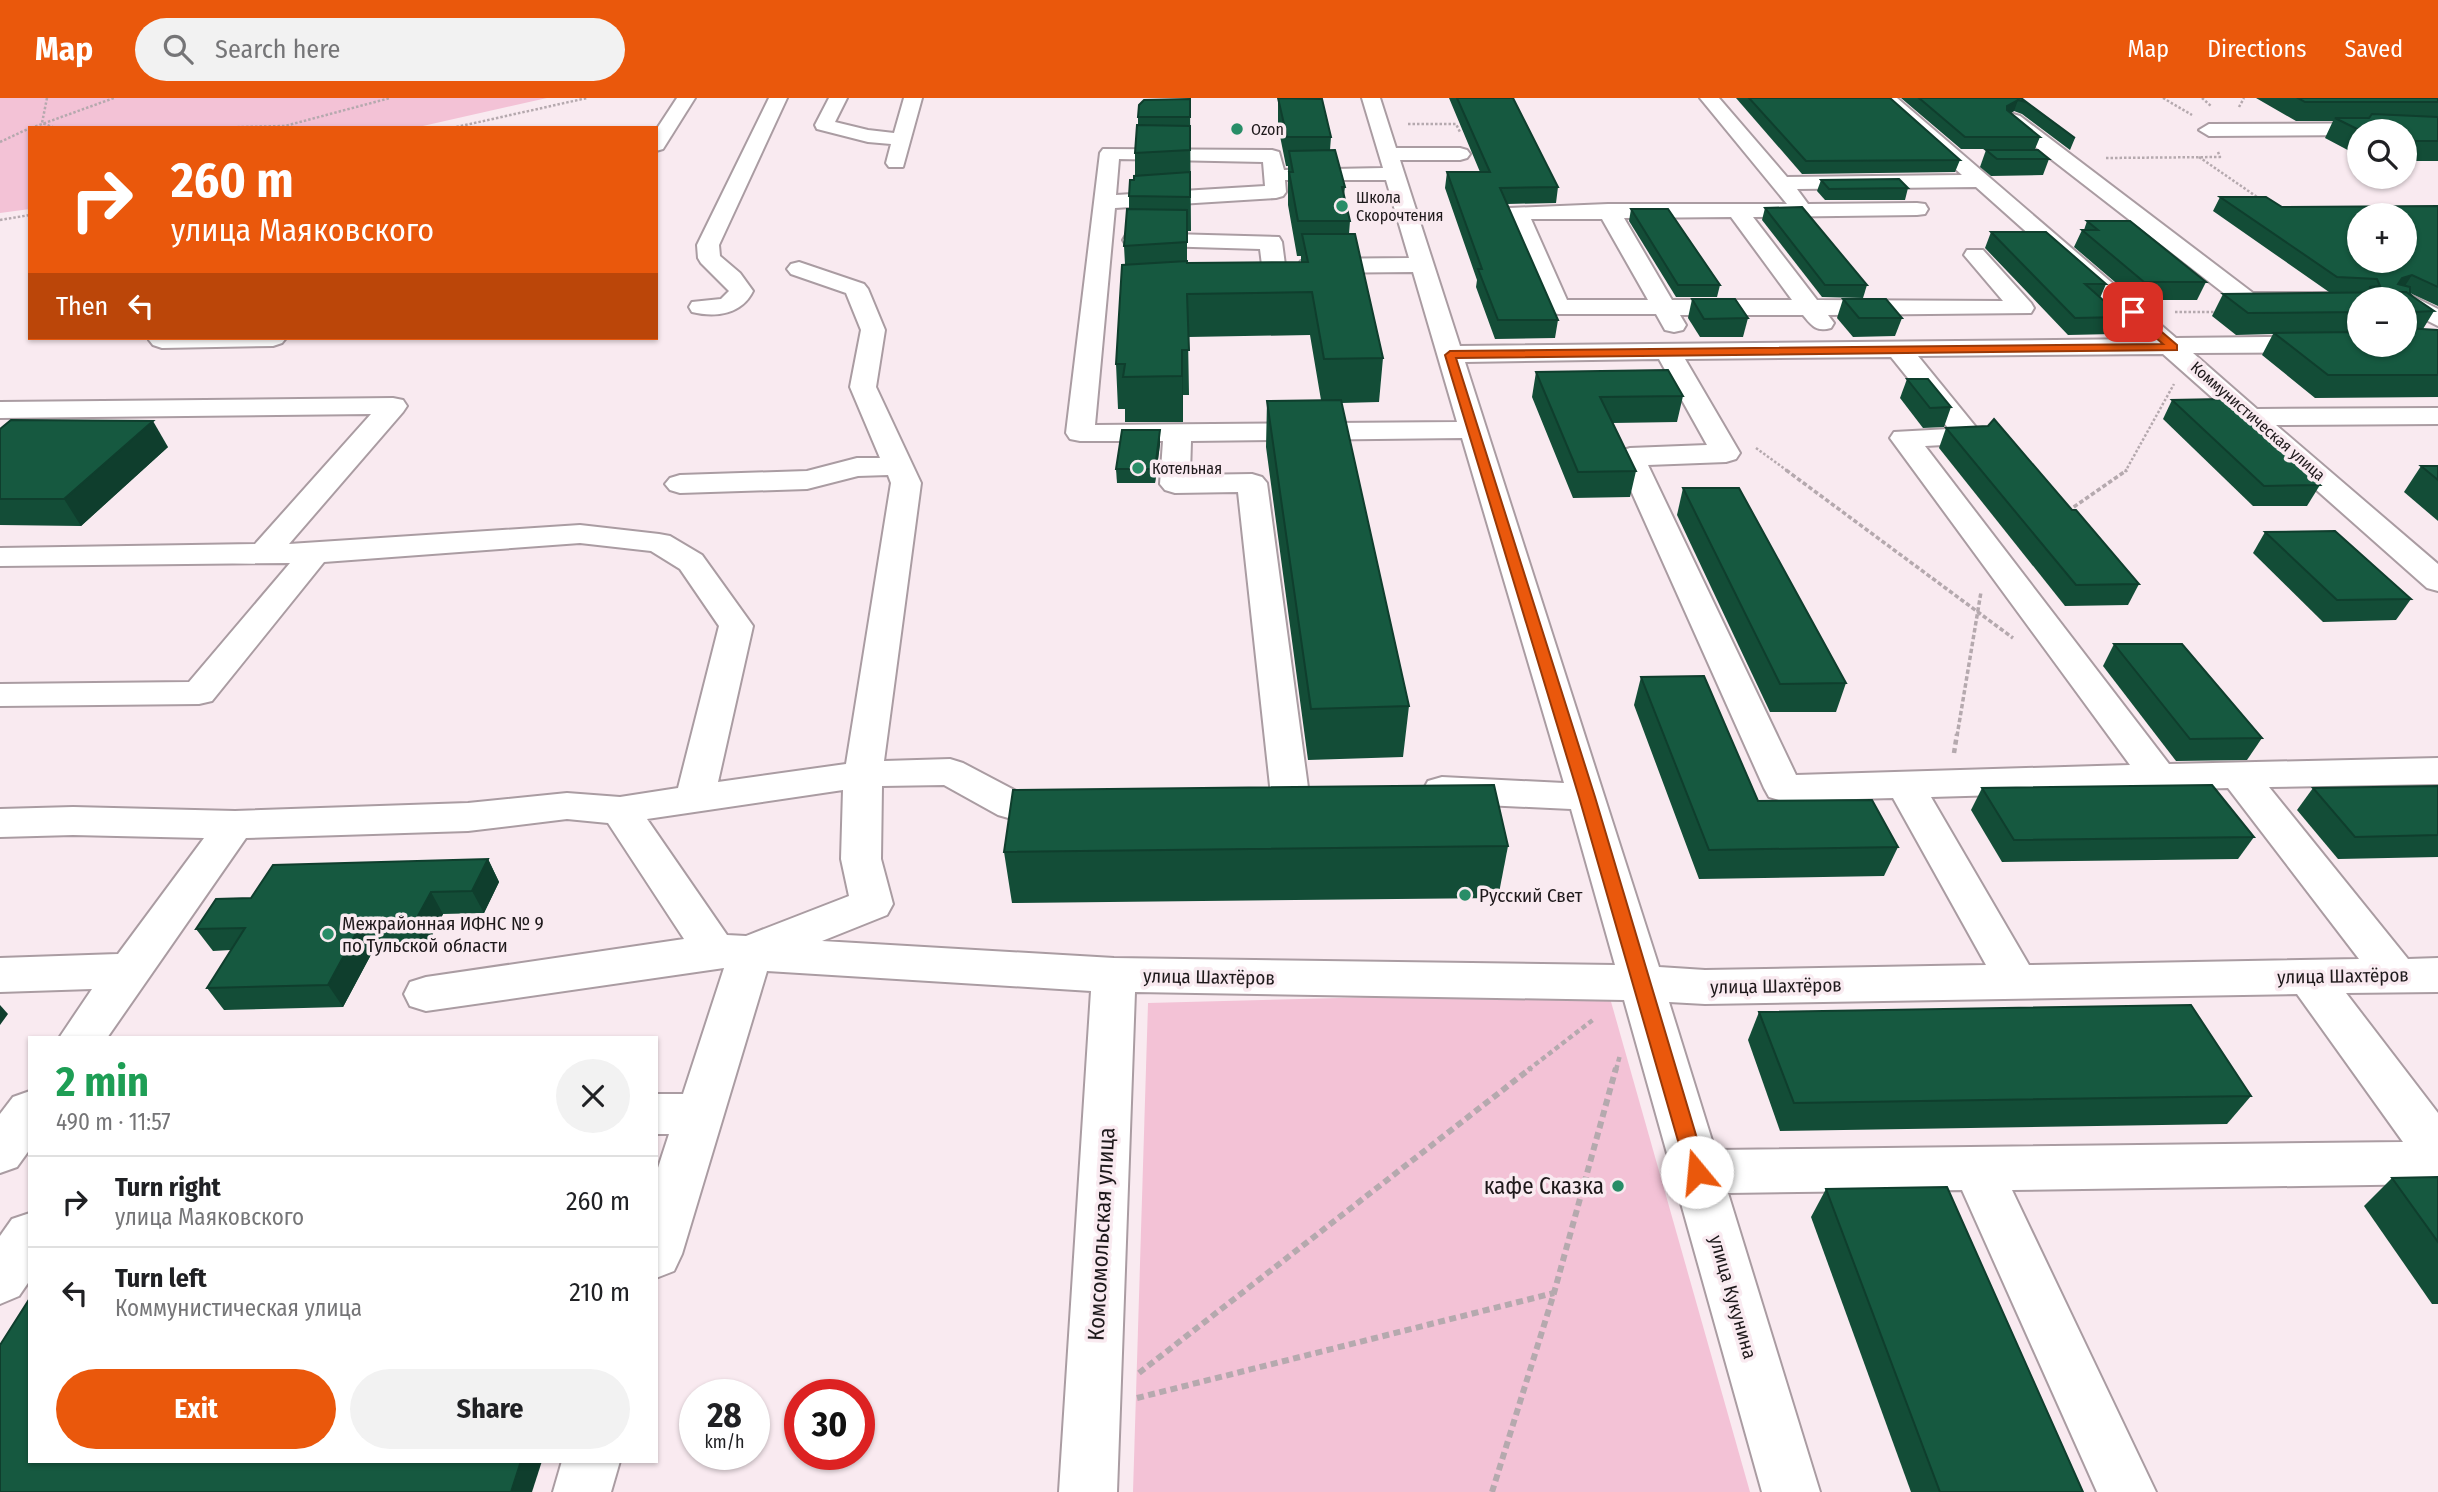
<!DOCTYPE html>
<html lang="en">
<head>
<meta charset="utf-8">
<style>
  :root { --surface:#fff; --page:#f2f2f2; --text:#202124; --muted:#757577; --line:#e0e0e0; --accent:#ea580c }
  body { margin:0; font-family:"Fira Sans Condensed",sans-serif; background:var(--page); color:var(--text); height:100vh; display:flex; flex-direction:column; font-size:26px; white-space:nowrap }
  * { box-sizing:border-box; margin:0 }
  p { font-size:23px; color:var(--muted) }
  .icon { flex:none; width:38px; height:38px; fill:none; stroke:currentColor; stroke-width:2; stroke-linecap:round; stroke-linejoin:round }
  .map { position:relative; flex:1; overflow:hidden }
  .details { position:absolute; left:28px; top:938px; width:630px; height:427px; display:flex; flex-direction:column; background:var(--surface); border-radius:0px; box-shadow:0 2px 5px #0004 }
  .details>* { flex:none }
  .guide { position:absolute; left:28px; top:28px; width:630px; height:214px; border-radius:0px; box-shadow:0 2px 5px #0004; background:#ea580c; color:#fff; overflow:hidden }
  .buttons { position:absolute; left:2347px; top:21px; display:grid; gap:14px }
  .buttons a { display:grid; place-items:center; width:70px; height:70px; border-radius:50%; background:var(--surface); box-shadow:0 2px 5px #0004; font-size:35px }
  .speed { position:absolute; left:679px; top:1281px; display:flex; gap:14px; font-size:35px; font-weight:700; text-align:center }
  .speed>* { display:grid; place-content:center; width:91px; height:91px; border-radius:50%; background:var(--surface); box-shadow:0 2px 5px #0004; line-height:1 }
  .speed small { font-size:18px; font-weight:400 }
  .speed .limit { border:10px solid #d22; background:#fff; color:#111 }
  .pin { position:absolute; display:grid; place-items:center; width:60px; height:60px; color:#fff; margin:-30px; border-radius:14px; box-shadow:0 4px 10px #0006 }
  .me { position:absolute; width:77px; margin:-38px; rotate:343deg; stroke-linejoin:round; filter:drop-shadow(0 0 5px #0008) }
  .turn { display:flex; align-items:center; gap:24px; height:147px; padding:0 28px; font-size:32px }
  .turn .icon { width:91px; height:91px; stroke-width:2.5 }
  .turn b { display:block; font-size:49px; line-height:60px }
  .then { display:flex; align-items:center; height:66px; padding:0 28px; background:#0003; gap:14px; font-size:26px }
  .round { display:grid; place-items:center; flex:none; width:74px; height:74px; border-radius:37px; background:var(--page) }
  .headline { display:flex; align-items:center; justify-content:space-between; height:119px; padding:0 28px }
  h1 { font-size:42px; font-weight:700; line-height:52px; color:#1e9e55 }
  .button { display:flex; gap:14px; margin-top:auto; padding:14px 28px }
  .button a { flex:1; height:80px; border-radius:42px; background:var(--accent); color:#fff; font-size:28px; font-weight:700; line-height:80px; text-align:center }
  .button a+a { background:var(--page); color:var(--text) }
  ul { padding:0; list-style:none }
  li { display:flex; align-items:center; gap:21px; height:91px; padding:0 28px; border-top:2px solid var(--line) }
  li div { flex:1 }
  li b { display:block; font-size:26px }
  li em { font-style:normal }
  header { display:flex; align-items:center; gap:42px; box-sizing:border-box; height:98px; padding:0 35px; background:var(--accent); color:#fff }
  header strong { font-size:33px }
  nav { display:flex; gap:38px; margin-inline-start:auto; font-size:24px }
  .search { width:490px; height:63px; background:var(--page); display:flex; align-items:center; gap:18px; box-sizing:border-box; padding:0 24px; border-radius:38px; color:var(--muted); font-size:26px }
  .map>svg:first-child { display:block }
</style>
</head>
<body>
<header>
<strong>Map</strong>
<div class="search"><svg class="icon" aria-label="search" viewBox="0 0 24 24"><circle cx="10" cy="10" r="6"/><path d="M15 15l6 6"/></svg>Search here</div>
<nav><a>Map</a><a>Directions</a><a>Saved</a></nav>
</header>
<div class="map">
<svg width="2438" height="1394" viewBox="0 0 2438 1394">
  <rect width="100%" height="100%" fill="#f9eaf0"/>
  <g fill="#f3c2d6">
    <path d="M0,0H547L414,30H30V111L0,115Z"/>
    <path d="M1608,893L1750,1394H1133L1148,905Z"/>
  </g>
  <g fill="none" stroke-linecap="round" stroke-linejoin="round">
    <defs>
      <g id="minor">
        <path d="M677,0H695L663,51L656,53V32Z"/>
        <path d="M769,0H787L719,147L720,158L740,175L753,193C742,216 716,220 692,214L689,209L692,204L721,201L729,193L701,165L698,160L697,147Z"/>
        <path d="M829,0H847L835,24L868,32L894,35L904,0H922L903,69H889L886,65L891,46L868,44L817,31L815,27Z"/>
        <path d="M1362,0H1380L1396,50H1460L1467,52L1470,56L1467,60L1460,62H1400L1460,248L2146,241L1976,89L1797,91L1808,106L1917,105L1925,106L1928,111L1925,116L1917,117L1753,119L1817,202L2003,203L1964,157L1967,152H1983L2031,205L2034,210L2031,215L1828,217L1834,225L1831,230C1816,234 1812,228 1803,217H1680L1686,227L1683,232L1674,234L1665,232L1656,216H1558L1549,214L1546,209L1506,115L1509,110L1608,106H1787L1700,0H1719L1787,79L1962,77L1877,0H1897L2176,240L2359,238V247H2371L2368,251L2359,254L2193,255L2257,311L2438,310V326L2276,327L2438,466V493L2427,490L2163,256L1918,258L1984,339L1980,345L1925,348L2169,666L2438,660V686L2269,689L2408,861L2438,860V894L2346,895L2438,1015V1086L2012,1092L2156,1394H2097L1962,1092L1728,1095L1820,1394H1762L1624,902L1135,894L1117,1394H1059L1091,893L767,873L682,1156L674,1173L656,1180V1076L669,1036H656V996H683L724,870L426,913L410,908L404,896L410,884L426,879L684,841L608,725L567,721L468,733L246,740L107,940H59L92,891L0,894V860L118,856L204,740L73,737L0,739V711L73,709L235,713L468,705L567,695L620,699L678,690L719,528L680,471L651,453L580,445L324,464L212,603L199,606L0,608V586L189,584L290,465L0,468V450L255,446L371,316L0,320V304L393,300L403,302L407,308L403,314L289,446L580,427L659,436L670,438L702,457L753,528L718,684L846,666L891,385L888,377L858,378L807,391L680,395L670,392L665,386L670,380L680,377L807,373L857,360H880L850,289L861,232L846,195L791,176L787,171L791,166L799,164L864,186L868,191L885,232L876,289L921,385L884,663L950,661L963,665L1018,694L1064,693L1078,697L1083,706L1078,715L1064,719L1012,721L998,717L944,687L882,688L881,761L893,806L887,817L822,843L1114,860L1615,867L1571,711L1442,705L1428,701L1423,692L1428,683L1442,679L1564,685L1462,340L1191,343L1190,377L1252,376L1262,379L1267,385L1309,697L1304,706L1290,710L1276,706L1271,697L1238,394L1175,395L1165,392L1160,386L1163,343H1080L1070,341L1066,335L1100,55L1103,51L1272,52L1279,54L1284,72L1383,70ZM1119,61L1263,64L1265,88L1116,97ZM1285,82H1386L1409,160L1309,161L1301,163L1297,168L1301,173L1309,175L1413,174L1457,324L1095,327L1115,110L1276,100L1283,98L1286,94ZM1731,119L1792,202H1672L1624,120ZM1531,121H1602L1648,202H1567ZM1891,259L1949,331L1894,334L1890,340L2130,667L1796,677L1648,367L1726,364L1736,361L1740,355L1685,261ZM1659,261L1707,347L1630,350L1620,353L1616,359L1764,690L1769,699L1783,703L1893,700L1986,867L1705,872L1659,869L1465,264ZM2228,690L2359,861L2029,867L1931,699ZM843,692L841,761L849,798L746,838L727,837L647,721ZM2297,896L2403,1044L1715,1052L1669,904L1705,906Z"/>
        <path d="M2013,16L2020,18L2253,195H2359L2367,197L2370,201H2359V209L2239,207L2006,26L2004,22Z"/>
        <path d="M2438,25V37L2359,33V37L2209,38L2199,32L2209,26Z"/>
        <path d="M1134,135L1279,139L1282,144L1288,190L1284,195L1250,198L1242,196L1238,191L1242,186L1264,183L1260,151L1126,147L1123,142L1126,137Z"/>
        <path d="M2404,194L2438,211V228L2404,211V201H2392L2396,196Z"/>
        <path d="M151,240H286L282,245L273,248L162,250L153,247L149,242Z"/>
        <path d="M30,993V1051L17,1069L0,1075V1016L13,999Z"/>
        <path d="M30,1115V1182L19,1198L0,1206V1138L12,1121Z"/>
        <path d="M562,1363H620L611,1394H553Z"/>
      </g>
    </defs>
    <use href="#minor" stroke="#aa9ca2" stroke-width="4"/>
    <g stroke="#b5a9ae" stroke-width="2.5" stroke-dasharray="2.5 2" stroke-linecap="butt">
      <path d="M47,0L42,25L55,30"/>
      <path d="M2163,0L2192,17"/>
      <path d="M2202,0L2212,9"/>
      <path d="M2239,9L2244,0"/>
      <path d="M1408,26H1456L1460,34"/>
      <path d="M31,30L114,0"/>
      <path d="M201,30L285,28L390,0"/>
      <path d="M452,30L587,0"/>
      <path d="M0,44L30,30"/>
      <path d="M2199,59L2260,101"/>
      <path d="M2106,60L2220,59L2218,54"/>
      <path d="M0,122L30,117"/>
      <path d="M2175,214H2218"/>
      <path d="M1756,350L1789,374"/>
      <path d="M2125,374L2174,286"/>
    </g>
    <g stroke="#b5a9ae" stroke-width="3.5" stroke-dasharray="4.5 2.5" stroke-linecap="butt">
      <path d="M1786,372L2013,540"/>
      <path d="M2068,413L2127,372"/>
      <path d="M1957,638L1981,494"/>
    </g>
    <g stroke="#b5a9ae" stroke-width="4.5" stroke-dasharray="5 3.5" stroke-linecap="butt">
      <path d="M1954,655L1957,636"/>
      <path d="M1528,972L1594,921"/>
      <path d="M1616,972L1620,957"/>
    </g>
    <g stroke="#b5a9ae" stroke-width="6" stroke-dasharray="7 4.5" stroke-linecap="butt">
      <path d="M1139,1275L1531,970"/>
      <path d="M1137,1300L1554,1195"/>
      <path d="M1492,1394L1554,1195L1616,970"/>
    </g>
    <use href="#minor" fill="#fff" fill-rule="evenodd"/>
  </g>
  <g fill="#134d37" fill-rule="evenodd">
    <path d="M1278,0L1331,39L1330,52L1345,89L1344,97L1350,123L1349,136L1383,260L1379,304L1341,305L1409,608L1403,659L1308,662L1266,349L1267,303L1321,302L1310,237L1188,239L1189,297H1183V324H1125V311H1118L1116,266L1125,166L1124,148L1129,111V98L1135,78V55L1138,27V19L1190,1L1191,133H1187V165L1301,164V158H1297L1288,107V68H1286L1278,28Z"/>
    <path d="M1449,0H1513L1558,89L1556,105L1507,106L1558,222L1555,240L1495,241L1476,189L1477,182L1445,90L1447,74H1480Z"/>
    <path d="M1736,0H1819L1960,62L1955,74L1802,76Z"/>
    <path d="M1901,0H2021L2075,40L2070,52L2022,16L2014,13L2011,15L2040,39L2035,51H1961Z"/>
    <path d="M2256,0H2438V63H2404V33H2359V58L2325,40L2333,23H2296Z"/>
    <path d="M1986,52L2049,61L2043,77L1991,78L1980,69Z"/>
    <path d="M1821,82L1908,90L1905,102H1825L1817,93Z"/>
    <path d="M2220,99L2282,109L2438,108V208L2410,195L2413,199L2434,213L2423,231L2438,232V299L2315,300L2262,257L2273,236L2236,237L2212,218L2223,196L2351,195L2329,194L2213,113ZM2359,201H2404V247H2359Z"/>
    <path d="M1765,110L1867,187L1863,200L1822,199L1762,122Z"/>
    <path d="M1631,111L1720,187L1717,199H1676L1629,123Z"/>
    <path d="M2087,123L2206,184L2197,202H2136L2074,149L2082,132H2084Z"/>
    <path d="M1991,134L2106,186L2100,200L2122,219L2114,236L2068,237L1985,150Z"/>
    <path d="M1692,201L1748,220L1743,239H1700L1688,220Z"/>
    <path d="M1843,201L1902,220L1895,238L1853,239L1837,220Z"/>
    <path d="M1536,274L1683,298L1677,324L1612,325L1636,373L1630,399L1573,400L1532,299Z"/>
    <path d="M1907,281L1951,309L1944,329L1923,330L1900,300Z"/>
    <path d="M2172,302L2320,387L2307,408H2253L2163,321Z"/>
    <path d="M1946,330L2072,412L2139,486L2128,507L2065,508L1939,350Z"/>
    <path d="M0,331L168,349L81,428L0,427Z"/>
    <path d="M1160,332V346L1155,385H1117L1116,371Z"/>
    <path d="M2421,368H2438V423L2404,394Z"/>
    <path d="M1683,390L1846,585L1836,614H1770L1677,417Z"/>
    <path d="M2265,434L2411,501L2396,522L2323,524L2253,455Z"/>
    <path d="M2114,546L2262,640L2247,662L2176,663L2103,568Z"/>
    <path d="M1641,579L1758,703L1898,749L1884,778L1699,781L1634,607Z"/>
    <path d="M2438,688V759L2338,761L2297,712L2313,690Z"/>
    <path d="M1982,690L2254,739L2238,761L2002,764L1971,712Z"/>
    <path d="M1508,748L1498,800L1012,805L1004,754Z"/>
    <path d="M488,761L499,784L484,815L443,816L426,849L374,851L343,909L224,912L207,890L231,852L213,853L196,831L251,800Z"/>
    <path d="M1759,914L2251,998L2227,1026L1780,1033L1748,942Z"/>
    <path d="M2438,1079V1206H2432L2364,1108L2392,1080Z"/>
    <path d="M1826,1091L2083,1394H1911L1811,1119Z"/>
  </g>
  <g fill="#0f3e2d">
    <path d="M2018,2L2014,13L2003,20L2007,8Z"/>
    <path d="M2412,177L2403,191L2394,194L2402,180Z"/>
    <path d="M1182,252L1183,297V324L1182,278Z"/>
    <path d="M153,323L168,349L81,428L64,401Z"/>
    <path d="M1160,332V346L1155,385V371Z"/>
    <path d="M488,761L499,784L484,815L472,793Z"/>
    <path d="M431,794L443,816L426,849L413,827Z"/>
    <path d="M360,828L374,851L343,909L328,887Z"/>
    <path d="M0,907L8,916L0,927Z"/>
    <path d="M521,1363H542L532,1394H511Z"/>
  </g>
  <g fill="#165940" stroke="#0f3e2d" stroke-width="2" fill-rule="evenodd">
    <path d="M1278,0L1322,1L1331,39H1287Z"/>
    <path d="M1457,0H1513L1558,89L1500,90L1558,222H1498L1478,171H1482L1447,74H1490Z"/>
    <path d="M1749,0H1890L1960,62L1806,63Z"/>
    <path d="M1919,0H2021L2075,40L2026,4L2018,2L2007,8V12L2040,39H1965Z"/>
    <path d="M2298,0H2438V4H2305Z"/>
    <path d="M1190,1V19H1138L1139,7L1144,2Z"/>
    <path d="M2372,16L2438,19V43H2404V33H2361L2335,20H2369Z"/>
    <path d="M1137,27L1190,28V52L1135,55Z"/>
    <path d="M1335,52L1345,89H1342L1350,123H1298L1289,74H1293L1289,53Z"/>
    <path d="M1986,52H2038L2049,61H1997Z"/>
    <path d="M1190,74V99L1129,98L1130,82H1134V78Z"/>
    <path d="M1899,81L1908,90L1829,91L1821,82Z"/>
    <path d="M2220,99H2266L2282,109L2438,108V189L2412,177L2402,180L2398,186L2410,189V196L2413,199L2406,194H2369L2370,189L2380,188L2377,181L2337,179ZM2359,117H2404V163H2359Z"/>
    <path d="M1802,109L1867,187H1825L1765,110Z"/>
    <path d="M1127,111L1187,112V144L1124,148Z"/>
    <path d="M1631,111H1668L1720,187H1678Z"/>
    <path d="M2087,123H2130L2206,184H2144L2082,132H2098Z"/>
    <path d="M1991,134H2046L2106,186H2085L2122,219L2075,220Z"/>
    <path d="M1302,136H1355L1383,260L1324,261L1312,194L1187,196L1189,252H1182V278L1123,279L1125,266H1116L1122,167L1187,163V165L1308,164Z"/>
    <path d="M2406,194L2434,213L2415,214V222L2404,223V201H2359V214L2248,215L2223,196Z"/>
    <path d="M1692,201H1735L1748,220L1704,221Z"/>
    <path d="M1843,201H1886L1902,220H1859Z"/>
    <path d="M2404,226L2406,230L2438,232V277H2328L2274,235L2359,234V247H2404Z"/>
    <path d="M1668,272L1683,298L1600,299L1636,373L1578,374L1536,274Z"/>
    <path d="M1907,281H1928L1951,309L1930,310Z"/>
    <path d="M2223,301L2320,387L2264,388L2172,302Z"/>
    <path d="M1341,302L1409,608L1311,611L1267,303Z"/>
    <path d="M1994,321L2072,412H2076L2139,486L2076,487L1946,330L1988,328Z"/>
    <path d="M11,322L153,323L64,401H0V331Z"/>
    <path d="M1122,332H1160L1155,371H1116Z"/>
    <path d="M2421,368H2438V382Z"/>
    <path d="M1683,390H1739L1846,585L1780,586Z"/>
    <path d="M2335,433L2411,501L2337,502L2265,434Z"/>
    <path d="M2114,546H2182L2262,640L2190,641Z"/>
    <path d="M1704,578L1758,703L1872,702L1898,749L1709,752L1641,579Z"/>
    <path d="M1494,687L1508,748L1004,754L1013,692Z"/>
    <path d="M2212,687L2254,739L2014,742L1982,690Z"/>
    <path d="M2438,688V737L2355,739L2313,690Z"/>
    <path d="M488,761L472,793L431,794L413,827L360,828L328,887L207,890L245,830L196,831L216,801L251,800L273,767Z"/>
    <path d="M2191,907L2251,998L1794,1005L1759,914Z"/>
    <path d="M2438,1079V1144L2392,1080Z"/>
    <path d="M1947,1089L2083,1394H1940L1826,1091Z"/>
    <path d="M30,1200V1363H521L511,1394H0V1247Z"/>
  </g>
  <path fill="#ea580c" stroke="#983908" stroke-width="2" d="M2129,212H2136L2177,247V252L1456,260L1595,699L1707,1074L1704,1081L1697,1083L1689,1081L1579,699L1445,257L1450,253L2163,246L2129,216Z"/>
  <g fill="#288d67" stroke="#f9eaf0" stroke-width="2.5">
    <circle cx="1237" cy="31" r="7"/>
    <circle cx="1342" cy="108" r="7"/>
    <circle cx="1138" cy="370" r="7"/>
    <circle cx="1465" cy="797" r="7"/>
    <circle cx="328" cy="836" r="7"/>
    <circle cx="1618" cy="1088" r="7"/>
  </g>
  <g text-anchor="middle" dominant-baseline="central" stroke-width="7" stroke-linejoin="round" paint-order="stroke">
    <g font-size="16" fill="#1e191b" stroke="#f9eaf0" text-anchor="start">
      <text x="1251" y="31">Ozon</text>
      <text x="1356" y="99">Школа<tspan x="1356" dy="18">Скорочтения</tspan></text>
      <text x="1152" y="370">Котельная</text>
    </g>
    <g font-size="16" fill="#1e191b" stroke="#f9eaf0">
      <text transform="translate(2258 323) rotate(41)">Коммунистическая улица</text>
    </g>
    <g font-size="19" fill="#1e191b" stroke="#f9eaf0" text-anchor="start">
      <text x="1479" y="797">Русский Свет</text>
      <text x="342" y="825">Межрайонная ИФНС № 9<tspan x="342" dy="22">по Тульской области</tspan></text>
    </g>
    <g font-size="19" fill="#1e191b" stroke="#f9eaf0">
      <text transform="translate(2343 878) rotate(-1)">улица Шахтёров</text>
      <text transform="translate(1209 879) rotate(1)">улица Шахтёров</text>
      <text transform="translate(1776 888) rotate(-1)">улица Шахтёров</text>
      <text transform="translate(1733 1199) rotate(74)">улица Кукунина</text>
    </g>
    <g font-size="23" fill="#1e191b" stroke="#f9eaf0" text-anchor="end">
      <text x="1604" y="1088">кафе Сказка</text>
    </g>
    <g font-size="23" fill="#1e191b" stroke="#f9eaf0">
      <text transform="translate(1101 1136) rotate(-87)">Комсомольская улица</text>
    </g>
  </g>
</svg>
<div class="buttons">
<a><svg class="icon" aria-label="search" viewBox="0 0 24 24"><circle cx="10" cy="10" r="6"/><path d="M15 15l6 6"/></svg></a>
<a>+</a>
<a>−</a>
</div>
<div class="speed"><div>28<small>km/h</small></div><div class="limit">30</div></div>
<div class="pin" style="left:2133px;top:214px;background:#d93025"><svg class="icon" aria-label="arrive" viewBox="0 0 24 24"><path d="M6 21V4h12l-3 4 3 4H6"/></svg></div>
<svg class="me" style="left:1697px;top:1074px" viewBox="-20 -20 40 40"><circle r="19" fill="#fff"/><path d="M0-13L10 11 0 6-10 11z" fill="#ea580c"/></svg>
<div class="guide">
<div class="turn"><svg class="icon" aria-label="right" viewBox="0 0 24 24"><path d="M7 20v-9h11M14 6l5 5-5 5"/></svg><div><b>260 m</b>улица Маяковского</div></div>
<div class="then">Then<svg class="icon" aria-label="left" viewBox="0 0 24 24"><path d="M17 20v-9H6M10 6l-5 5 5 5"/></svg></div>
</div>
<section class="details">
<div class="headline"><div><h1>2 min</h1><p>490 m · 11:57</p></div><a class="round"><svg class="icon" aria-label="close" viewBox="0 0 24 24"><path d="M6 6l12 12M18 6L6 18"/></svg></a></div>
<ul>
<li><svg class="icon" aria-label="right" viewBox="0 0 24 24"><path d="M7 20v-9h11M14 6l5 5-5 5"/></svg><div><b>Turn right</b><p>улица Маяковского</p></div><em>260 m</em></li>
<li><svg class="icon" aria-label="left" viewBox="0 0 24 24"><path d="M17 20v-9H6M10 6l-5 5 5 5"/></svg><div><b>Turn left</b><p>Коммунистическая улица</p></div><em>210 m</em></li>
</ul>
<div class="button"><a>Exit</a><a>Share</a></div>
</section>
</div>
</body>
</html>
